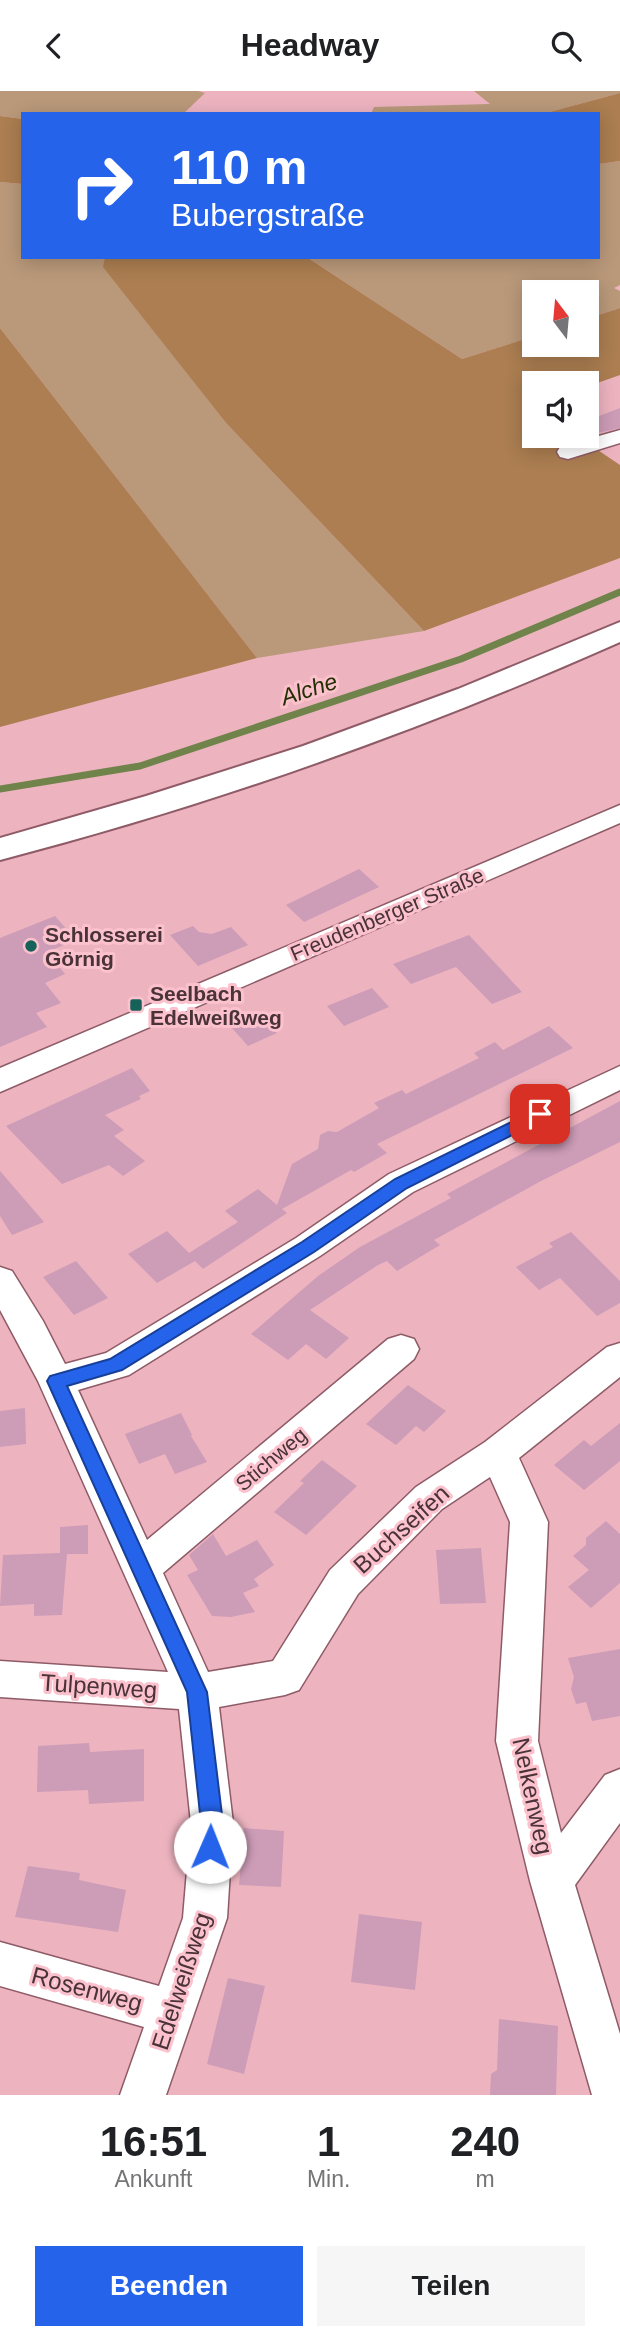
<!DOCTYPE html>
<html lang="de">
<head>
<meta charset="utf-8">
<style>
  :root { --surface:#fff; --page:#f6f6f6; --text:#202124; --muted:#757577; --accent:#2563eb }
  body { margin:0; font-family:Arial,sans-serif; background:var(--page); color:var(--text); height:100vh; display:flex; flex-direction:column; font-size:26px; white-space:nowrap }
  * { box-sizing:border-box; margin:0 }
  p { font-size:23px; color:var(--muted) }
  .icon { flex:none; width:38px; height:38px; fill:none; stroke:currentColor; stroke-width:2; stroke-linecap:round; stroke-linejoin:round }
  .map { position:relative; height:2004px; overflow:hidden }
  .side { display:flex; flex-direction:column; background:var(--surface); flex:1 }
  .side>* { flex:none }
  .banner { position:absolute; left:21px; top:21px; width:579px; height:147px; border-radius:0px; box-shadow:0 4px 18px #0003; background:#2563eb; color:#fff; overflow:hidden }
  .needle { width:46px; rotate:344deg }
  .tools { position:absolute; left:522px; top:189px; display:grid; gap:14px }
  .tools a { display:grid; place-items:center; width:77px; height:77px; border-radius:0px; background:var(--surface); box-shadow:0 4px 18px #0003; font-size:35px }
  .pin { position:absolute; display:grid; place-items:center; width:60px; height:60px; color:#fff; margin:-30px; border-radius:14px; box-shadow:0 4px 10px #0006 }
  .me { position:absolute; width:77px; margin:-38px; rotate:1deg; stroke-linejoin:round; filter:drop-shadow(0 0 5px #0008) }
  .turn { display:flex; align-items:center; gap:24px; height:147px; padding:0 35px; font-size:32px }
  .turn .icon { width:91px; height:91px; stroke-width:2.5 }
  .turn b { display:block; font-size:49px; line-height:60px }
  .eta { display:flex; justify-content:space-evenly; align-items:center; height:119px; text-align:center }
  .eta b { font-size:42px; font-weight:700; line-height:49px }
  .cta { display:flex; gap:14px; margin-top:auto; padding:14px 35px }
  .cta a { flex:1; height:80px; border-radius:0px; background:var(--accent); color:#fff; font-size:28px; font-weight:700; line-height:80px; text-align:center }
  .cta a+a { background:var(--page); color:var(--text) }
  header { display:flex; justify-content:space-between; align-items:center; height:91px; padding:0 35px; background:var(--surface); font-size:32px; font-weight:700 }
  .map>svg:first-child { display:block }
</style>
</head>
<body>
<header><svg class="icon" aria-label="back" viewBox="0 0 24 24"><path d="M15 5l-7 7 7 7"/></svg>Headway<svg class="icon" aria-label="search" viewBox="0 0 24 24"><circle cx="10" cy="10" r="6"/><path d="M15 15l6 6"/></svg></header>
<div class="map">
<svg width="620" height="2004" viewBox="0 0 620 2004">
  <rect width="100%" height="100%" fill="#edb4c0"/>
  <g fill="#ba997a">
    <path d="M0,0H198L205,2L183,23H23V28L0,25Z"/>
    <path d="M474,0H620V2L542,23H371L374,16L490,13Z"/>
    <path d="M620,70V194L614,197L620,200V217L586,228V201H534V245L462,268L308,167L302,166H598L599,73Z"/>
    <path d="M0,91L23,93V166H105L104,176L226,332L424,540L257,567L0,237Z"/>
  </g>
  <g fill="#ac7e51">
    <path d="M620,2V70L599,73L598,23H542Z"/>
    <path d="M0,25L23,28V93L0,91Z"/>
    <path d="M105,166L308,167L462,268L534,245V254H586V228L620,217V284L586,296V292H534V345H577L620,374V467L424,540L226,332L103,176Z"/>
    <path d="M0,237L257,567L0,636Z"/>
  </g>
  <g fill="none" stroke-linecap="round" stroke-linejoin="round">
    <path stroke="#6f834a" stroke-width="7" d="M0,698L140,675L461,568L620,501"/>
  </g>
  <g fill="#cd9cb7">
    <path d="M620,317V337L598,342L586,335V330Z"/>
    <path d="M359,778L379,796L304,831L286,814Z"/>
    <path d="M55,825L76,849L47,861L65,883L45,892L61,912L36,922L47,936L0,956V847Z"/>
    <path d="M193,835L199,841L212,843L231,836L248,854L198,875L170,844Z"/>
    <path d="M469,844L522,901L492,913L456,876L411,893L393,873Z"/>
    <path d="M372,897L389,916L344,935L327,915Z"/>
    <path d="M259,922L277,942L248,955L230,935Z"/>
    <path d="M549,935L573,957L377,1053L387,1062L354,1081L351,1079L282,1118L287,1122L203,1178L195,1170L157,1192L128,1163L167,1140L189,1162L238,1131L225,1120L258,1098L277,1114L292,1073L318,1058L320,1044L328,1040L337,1041L379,1017L374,1012L402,999L406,1003L479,967L474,962L495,951L503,959Z"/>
    <path d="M132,977L150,1000L139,1005L141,1008L105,1024L124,1039L114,1045L145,1070L123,1085L109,1074L62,1093L6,1035Z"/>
    <path d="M620,1010V1051L541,1090L434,1149L440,1154L397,1180L387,1170L378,1174L310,1219L349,1247L326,1268L306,1253L288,1269L251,1243L318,1185L360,1156L451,1107L447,1103Z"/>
    <path d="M0,1080L44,1131L12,1144L0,1125Z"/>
    <path d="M571,1141L620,1190V1212L597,1225L560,1187L539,1199L516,1176L553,1156L549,1152Z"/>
    <path d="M76,1170L108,1207L74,1224L43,1186Z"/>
    <path d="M408,1294L446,1320L424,1341L416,1335L396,1354L366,1333Z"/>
    <path d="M25,1317L26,1353L0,1356V1320Z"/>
    <path d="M181,1322L192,1344L191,1345L207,1371L175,1383L165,1363L139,1373L125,1343Z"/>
    <path d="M620,1332V1370L584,1399L554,1374L584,1349L591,1355Z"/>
    <path d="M322,1369L357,1395L306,1444L274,1421L304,1392L300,1390Z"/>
    <path d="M606,1430L620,1443V1492L591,1517L568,1496L589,1479L573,1465L586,1454V1447Z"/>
    <path d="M88,1434V1463H67L62,1524L34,1525V1513L0,1515L3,1464L60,1462V1436Z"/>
    <path d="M213,1443L226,1465L257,1449L274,1474L254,1488L259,1495L243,1502L255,1521L231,1526L212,1525L187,1484L198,1479L189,1464Z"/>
    <path d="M481,1457L486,1512L440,1513L436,1459Z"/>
    <path d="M620,1558V1625L592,1630L586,1611L576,1613L571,1598L574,1586L568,1567Z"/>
    <path d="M89,1652L90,1661L144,1658V1710L89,1713L88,1699L37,1701L38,1655Z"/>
    <path d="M244,1737L284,1740L281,1796L239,1794Z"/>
    <path d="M28,1775L80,1782L79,1789L126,1799L118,1841L15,1826Z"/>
    <path d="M359,1823L422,1831L415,1899L351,1891Z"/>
    <path d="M228,1887L265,1895L244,1983L207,1973Z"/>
    <path d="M499,1928L558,1935L556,2004H490L491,1983L497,1979Z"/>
  </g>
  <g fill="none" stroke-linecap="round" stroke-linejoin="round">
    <defs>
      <g id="minor">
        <path d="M620,339V352L568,368L560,366L557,361L560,356Z"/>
        <path d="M620,714V732L0,1001V977Z"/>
        <path d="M620,975V999L413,1101L320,1165L129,1284L78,1299L147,1449L388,1248L401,1244L414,1248L419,1258L414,1268L163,1482L208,1581L273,1570L330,1479L416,1396L485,1351L607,1256L620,1252V1286L519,1367L548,1431L538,1650L561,1742L605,1684L620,1678V1732L575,1794L620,1943V2004H592L530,1790L496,1650L510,1431L490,1386L442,1418L358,1503L299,1599L285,1604L219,1616L233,1732L227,1827L166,2004H120L144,1936L0,1895V1851L159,1895L183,1827L191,1732L179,1618L0,1606V1570L168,1581L38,1290L0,1219V1176L12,1180L43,1230L65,1273L106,1262L296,1147L389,1083Z"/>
      </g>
      <path id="major" d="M620,531V551C420,640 212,714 0,769V747L146,705L303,655L458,598Z"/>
    </defs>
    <use href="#minor" stroke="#8e5b67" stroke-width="3"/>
    <use href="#major" stroke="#8e5b67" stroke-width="4"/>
    <use href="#minor" fill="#fff" fill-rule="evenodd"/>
    <use href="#major" fill="#fff" fill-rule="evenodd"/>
  </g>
  <path fill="#2563eb" stroke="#184099" stroke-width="2" d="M540,1017L546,1019L548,1023L546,1027L407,1097L314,1161L122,1279L67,1295L207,1601L223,1732L218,1763L210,1766L203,1763L199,1756L201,1732L187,1601L47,1290L50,1285L110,1268L302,1151L395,1088Z"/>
  <g fill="#16625a" stroke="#fbc1cd" stroke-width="2.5">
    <circle cx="31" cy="855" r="7"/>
    <rect x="129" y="907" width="14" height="14" rx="3.5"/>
  </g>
  <g text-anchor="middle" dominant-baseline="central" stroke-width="6" stroke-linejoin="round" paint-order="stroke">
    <g font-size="21" fill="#4a3338" stroke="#fbc1cd">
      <text transform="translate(387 823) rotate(-23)">Freudenberger Straße</text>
      <text transform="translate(271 1368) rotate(-40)">Stichweg</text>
    </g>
    <g font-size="21" font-weight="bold" fill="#4a3338" stroke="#fbc1cd" text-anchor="start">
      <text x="45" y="843">Schlosserei<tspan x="45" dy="24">Görnig</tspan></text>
      <text x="150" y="902">Seelbach<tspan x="150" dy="24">Edelweißweg</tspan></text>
    </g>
    <g font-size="23" font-style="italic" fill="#243003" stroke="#fbc1cd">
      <text transform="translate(309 598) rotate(-18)">Alche</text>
    </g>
    <g font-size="24" fill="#4a3338" stroke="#fbc1cd">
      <text transform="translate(401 1438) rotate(-42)">Buchseifen</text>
      <text transform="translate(99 1595) rotate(4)">Tulpenweg</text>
      <text transform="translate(533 1705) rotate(78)">Nelkenweg</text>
      <text transform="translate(181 1890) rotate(-72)">Edelweißweg</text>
      <text transform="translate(87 1898) rotate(15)">Rosenweg</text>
    </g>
  </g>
</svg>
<div class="tools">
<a><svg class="needle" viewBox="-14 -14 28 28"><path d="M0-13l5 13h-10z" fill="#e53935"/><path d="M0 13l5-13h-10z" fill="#757577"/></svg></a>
<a><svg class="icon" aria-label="sound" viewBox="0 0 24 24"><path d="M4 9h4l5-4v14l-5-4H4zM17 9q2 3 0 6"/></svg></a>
</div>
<div class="pin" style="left:540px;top:1023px;background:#d93025"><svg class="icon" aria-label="arrive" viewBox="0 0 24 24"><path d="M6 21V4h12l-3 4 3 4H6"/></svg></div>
<svg class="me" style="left:210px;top:1756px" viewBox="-20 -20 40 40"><circle r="19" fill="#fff"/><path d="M0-13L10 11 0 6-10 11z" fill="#2563eb"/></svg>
<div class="banner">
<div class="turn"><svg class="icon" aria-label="right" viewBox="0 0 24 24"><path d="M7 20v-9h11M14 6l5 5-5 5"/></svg><div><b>110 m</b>Bubergstraße</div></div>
</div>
</div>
<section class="side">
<div class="eta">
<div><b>16:51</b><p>Ankunft</p></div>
<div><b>1</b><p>Min.</p></div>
<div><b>240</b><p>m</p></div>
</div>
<div class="cta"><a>Beenden</a><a>Teilen</a></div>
</section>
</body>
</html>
